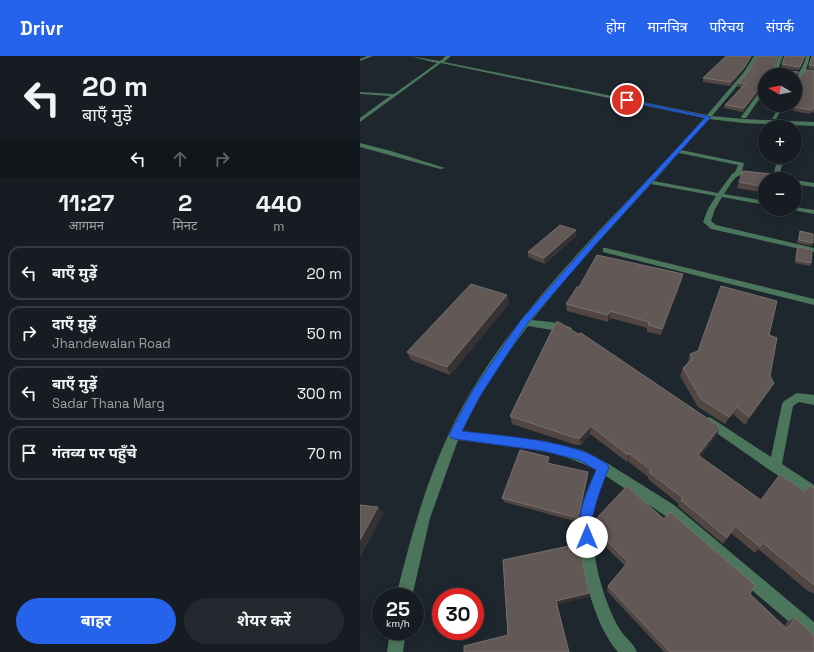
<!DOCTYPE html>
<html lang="hi">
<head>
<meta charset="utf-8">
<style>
  :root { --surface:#161c22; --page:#23292f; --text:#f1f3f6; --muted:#9ea1a5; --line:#353a40; --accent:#2563eb }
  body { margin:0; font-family:"Space Grotesk","Noto Sans Devanagari",sans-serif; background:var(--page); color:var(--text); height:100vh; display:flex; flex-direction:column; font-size:15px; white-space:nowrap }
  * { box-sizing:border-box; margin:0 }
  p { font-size:13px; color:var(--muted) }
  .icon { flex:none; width:22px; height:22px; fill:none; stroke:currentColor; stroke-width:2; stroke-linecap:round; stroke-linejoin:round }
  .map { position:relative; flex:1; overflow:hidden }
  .sheet { display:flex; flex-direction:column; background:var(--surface); width:360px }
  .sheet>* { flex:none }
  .banner { background:#161c22; color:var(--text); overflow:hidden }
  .needle { width:26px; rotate:279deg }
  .tools { position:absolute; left:398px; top:12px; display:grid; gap:8px }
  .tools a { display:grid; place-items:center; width:44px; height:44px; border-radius:50%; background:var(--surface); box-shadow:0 2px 10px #0003,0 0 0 1px var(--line); font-size:20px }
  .speed { position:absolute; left:12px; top:532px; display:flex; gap:8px; font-size:20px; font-weight:700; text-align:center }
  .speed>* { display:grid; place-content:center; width:52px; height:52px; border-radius:50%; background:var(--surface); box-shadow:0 2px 10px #0003,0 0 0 1px var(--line); line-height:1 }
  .speed small { font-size:10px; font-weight:400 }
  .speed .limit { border:6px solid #d22; background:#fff; color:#111 }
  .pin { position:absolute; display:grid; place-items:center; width:34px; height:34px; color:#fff; margin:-17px; border:2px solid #fff; border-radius:50%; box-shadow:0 1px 4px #0007 }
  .me { position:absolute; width:44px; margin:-22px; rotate:0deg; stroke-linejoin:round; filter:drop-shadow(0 0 3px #0008) }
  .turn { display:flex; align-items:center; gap:14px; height:84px; padding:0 16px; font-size:18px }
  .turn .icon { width:52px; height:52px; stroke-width:2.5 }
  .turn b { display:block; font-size:28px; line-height:34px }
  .lanes { display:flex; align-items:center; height:38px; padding:0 16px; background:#0003; justify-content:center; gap:20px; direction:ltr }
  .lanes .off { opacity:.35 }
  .eta { display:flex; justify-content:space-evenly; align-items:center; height:68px; text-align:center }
  .eta b { font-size:24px; font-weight:700; line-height:28px }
  .cta { display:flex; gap:8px; margin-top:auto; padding:8px 16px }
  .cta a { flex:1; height:46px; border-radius:24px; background:var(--accent); color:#fff; font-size:16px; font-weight:700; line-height:46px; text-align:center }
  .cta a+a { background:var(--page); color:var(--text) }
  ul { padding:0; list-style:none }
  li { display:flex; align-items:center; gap:12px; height:54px; margin:0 8px 6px; padding:0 8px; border:2px solid var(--line); border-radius:12px }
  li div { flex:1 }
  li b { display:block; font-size:15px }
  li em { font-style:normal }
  header { display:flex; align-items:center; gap:24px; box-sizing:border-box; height:56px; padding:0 20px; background:var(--accent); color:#fff }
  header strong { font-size:19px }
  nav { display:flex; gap:22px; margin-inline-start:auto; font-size:14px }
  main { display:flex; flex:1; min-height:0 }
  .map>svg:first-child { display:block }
</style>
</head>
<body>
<header>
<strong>Drivr</strong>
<nav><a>होम</a><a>मानचित्र</a><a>परिचय</a><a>संपर्क</a></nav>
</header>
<main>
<section class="sheet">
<div class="banner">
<div class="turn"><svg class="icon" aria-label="left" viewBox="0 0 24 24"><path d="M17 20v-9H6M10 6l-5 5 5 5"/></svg><div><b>20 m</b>बाएँ मुड़ें</div></div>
<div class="lanes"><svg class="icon" aria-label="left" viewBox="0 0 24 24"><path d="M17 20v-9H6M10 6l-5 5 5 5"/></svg><svg class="icon off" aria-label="ahead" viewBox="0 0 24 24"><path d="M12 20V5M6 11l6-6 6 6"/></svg><svg class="icon off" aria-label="right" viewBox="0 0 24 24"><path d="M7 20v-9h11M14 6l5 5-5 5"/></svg></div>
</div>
<div class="eta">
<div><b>11:27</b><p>आगमन</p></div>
<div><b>2</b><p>मिनट</p></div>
<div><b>440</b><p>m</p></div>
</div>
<ul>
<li><svg class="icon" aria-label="left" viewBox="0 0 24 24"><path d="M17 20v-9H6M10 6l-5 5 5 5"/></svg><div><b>बाएँ मुड़ें</b></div><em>20 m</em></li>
<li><svg class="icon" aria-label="right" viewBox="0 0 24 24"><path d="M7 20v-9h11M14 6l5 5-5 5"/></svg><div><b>दाएँ मुड़ें</b><p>Jhandewalan Road</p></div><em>50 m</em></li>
<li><svg class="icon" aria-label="left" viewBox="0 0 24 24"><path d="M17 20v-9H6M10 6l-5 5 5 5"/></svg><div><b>बाएँ मुड़ें</b><p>Sadar Thana Marg</p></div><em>300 m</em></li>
<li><svg class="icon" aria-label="arrive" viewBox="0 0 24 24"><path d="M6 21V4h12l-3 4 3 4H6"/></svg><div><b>गंतव्य पर पहुँचे</b></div><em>70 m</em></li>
</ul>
<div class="cta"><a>बाहर</a><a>शेयर करें</a></div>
</section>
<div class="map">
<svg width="454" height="596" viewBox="0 0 454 596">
  <rect width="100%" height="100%" fill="#1e262e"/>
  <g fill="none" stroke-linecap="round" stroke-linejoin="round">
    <g fill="#4b765b" fill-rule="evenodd">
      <path d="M7,0H13L0,5V3Z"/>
      <path d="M49,0L80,5L86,0H91L84,6L347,59L384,16L394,0H398L387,18L352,60L383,63L454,66V70L383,67L349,63L321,94L384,107L382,115L396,116L413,120L418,101H424L419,121L422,123C411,123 385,116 378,120C372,123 368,133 364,138L405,145V149L362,141L355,153L351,165L356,169L454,192V196L351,173L343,166L348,153L356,140L291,128L219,207L172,264L191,266L210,271L212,273L210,275C206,277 175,271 168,270C143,303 120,337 102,375L183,385L222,394L247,407L314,449L454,566V584L448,582L304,459L246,420C241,432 235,445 233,458C229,491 242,543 259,572C264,581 273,586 277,596H258C233,569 215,496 220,460C222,444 230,428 236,414C194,391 144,390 98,384L70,462L52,541H36C53,470 74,397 112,334C174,232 266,151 344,62L81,7L0,66V62L30,40L0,38V36L34,38L77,7ZM319,97L378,109L375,116L372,118L358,137L294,125Z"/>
      <path d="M419,0H423L416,19H412Z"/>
      <path d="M446,0H450L446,14L454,15V17L444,16L435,28C435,19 445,10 446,0Z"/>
      <path d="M403,31H405V35L386,62H382L381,61Z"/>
      <path d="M420,49H424L416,63H412Z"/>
      <path d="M0,87L31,95L85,112L80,113L0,91Z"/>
      <path d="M435,124L454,127V131L435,128Z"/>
      <path d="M435,151L454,154V158L433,154L431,153H435Z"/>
      <path d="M243,192H246L454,243V249L243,196Z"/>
      <path d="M437,337L454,339V349L439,346L433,350L422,408L454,429V442L411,415L345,369L343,366L345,363L349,361L353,363L411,401L422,348L424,345Z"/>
      <path d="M30,575H46L43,596H27Z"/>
    </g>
  </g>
  <g fill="#514642">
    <path d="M366,0H392L383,15L370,30L343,26V22Z"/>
    <path d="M424,0H445L439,14L421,12Z"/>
    <path d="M452,0H454V14L448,13Z"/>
    <path d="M389,15L413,17L436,19H405V30H403L383,56L364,52L365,49L382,31H378L379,27Z"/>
    <path d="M454,15V57L451,56L450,58L433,55L434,51L436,48H435L436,45H435V22L436,26Z"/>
    <path d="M383,115L405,123V137L377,132Z"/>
    <path d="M216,174V180L185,208L168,201V196Z"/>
    <path d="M440,175L453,187L451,190L437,187L439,178Z"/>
    <path d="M438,191L451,207L450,210L435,207L436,194Z"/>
    <path d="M323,218L322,225L301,279L287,276V272L250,262L248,266L207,255L206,248L219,231Z"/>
    <path d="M147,239L149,248L90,319L51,304L47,296Z"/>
    <path d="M409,279L410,320L414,327L409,335L385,369L373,358L365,368L338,351L320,320L323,312L328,307V306L330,298Z"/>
    <path d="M150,360L357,379L340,401L401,444L444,435L449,430L454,432V538L451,536H449L398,493L395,497L371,477L363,488L318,450L319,448L288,423V421L268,405L267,406L230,378L221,389H216L152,368Z"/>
    <path d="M190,406L189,408L228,416V421L218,466L144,446L142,442Z"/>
    <path d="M234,465L390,538L424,570L427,566L435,562L454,596H304L247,535L248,530L265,510L234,479Z"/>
  </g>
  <g fill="#363132">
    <path d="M391,0H392L383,15L370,30L371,26Z"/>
    <path d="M404,26L403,30L383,56L384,52Z"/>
    <path d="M216,174V180L185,208L184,202Z"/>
    <path d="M323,218L322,225L301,279L302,273Z"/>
    <path d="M147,239L149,248L90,319L87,311Z"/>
    <path d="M250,255V262L248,266V259Z"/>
    <path d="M414,327L409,335L385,369L389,361Z"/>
    <path d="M377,351L373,358L365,368L369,361Z"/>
    <path d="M231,370L230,378L221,389L220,382Z"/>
    <path d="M360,371L357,379L335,407L338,399Z"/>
    <path d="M269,397L268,405L267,406L268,399Z"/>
    <path d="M189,401L190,406L188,412L187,407Z"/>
    <path d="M228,416V421L218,466V462Z"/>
    <path d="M18,451L24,457L0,502V484Z"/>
    <path d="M229,537V541L197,549L196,545Z"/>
  </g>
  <g fill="#625855" stroke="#776f6e">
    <path d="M366,0H391L384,12L371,26L343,22Z"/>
    <path d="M399,0H418L413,16L416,17L420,13L438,16L435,20V19H405V26H404L384,52L365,49L385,28L379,27L389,15Z"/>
    <path d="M425,0H445L440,11L422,8Z"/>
    <path d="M452,0H454V10L449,9Z"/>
    <path d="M446,14L454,15V52H453L452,54L434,51L438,44H436L437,41H435V22L436,26Z"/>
    <path d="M383,115L411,118L410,123H405V131L379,126Z"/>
    <path d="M200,169L216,174L184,202L168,196Z"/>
    <path d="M440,175L453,178V187L439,184Z"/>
    <path d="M438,191L452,194L451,207L436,204Z"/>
    <path d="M237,199L323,218L302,273L288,269L289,266L250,255L248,259L206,248L217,231H219Z"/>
    <path d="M111,228L147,239L87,311L47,296Z"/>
    <path d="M361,230L417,245L409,279L417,282L410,320L414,327L389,361L377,351L369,361L341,343L323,312L332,303L330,298L338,295Z"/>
    <path d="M196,266H199L218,278L221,277L360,371L338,399L401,444L420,418L445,436L449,430L454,432V529L403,487L400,491L375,470L367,482L321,444L323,442L289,416L291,414L269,397L268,399L231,370L220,382H216L150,360Z"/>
    <path d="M160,394L189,401L187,407L228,416L218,462L142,442Z"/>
    <path d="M267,430L304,463L310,456L395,529L390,538L427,573L435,562L454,579V596H310L248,530L268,506L234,472V465Z"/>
    <path d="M0,449L18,451L0,484Z"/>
    <path d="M219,488L229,537L196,545L209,596H104V590L148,579L143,504L209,490L208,495L214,489Z"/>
  </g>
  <path fill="#2563eb" stroke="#184099" d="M265,43L351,61L236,188L167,268L120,340L102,375C142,380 184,382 222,395C231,398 239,403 247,408L249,411C242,429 236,445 232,463C231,471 234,478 231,485L227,487L222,485C213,463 228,434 236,414L219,404L183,395L95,383L91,382L89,379L113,334L161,264L231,185L345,62L267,45Z"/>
</svg>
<div class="tools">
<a><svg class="needle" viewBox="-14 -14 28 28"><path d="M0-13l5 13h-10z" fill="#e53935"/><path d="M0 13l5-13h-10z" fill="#9ea1a5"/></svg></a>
<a>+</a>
<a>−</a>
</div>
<div class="speed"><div>25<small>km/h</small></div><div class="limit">30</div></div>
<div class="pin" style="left:267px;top:44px;background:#d93025"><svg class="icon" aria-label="arrive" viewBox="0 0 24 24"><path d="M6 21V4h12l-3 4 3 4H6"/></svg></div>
<svg class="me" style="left:227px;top:481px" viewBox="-20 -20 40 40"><circle r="19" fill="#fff"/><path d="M0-13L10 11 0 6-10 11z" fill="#2563eb"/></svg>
</div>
</main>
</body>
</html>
